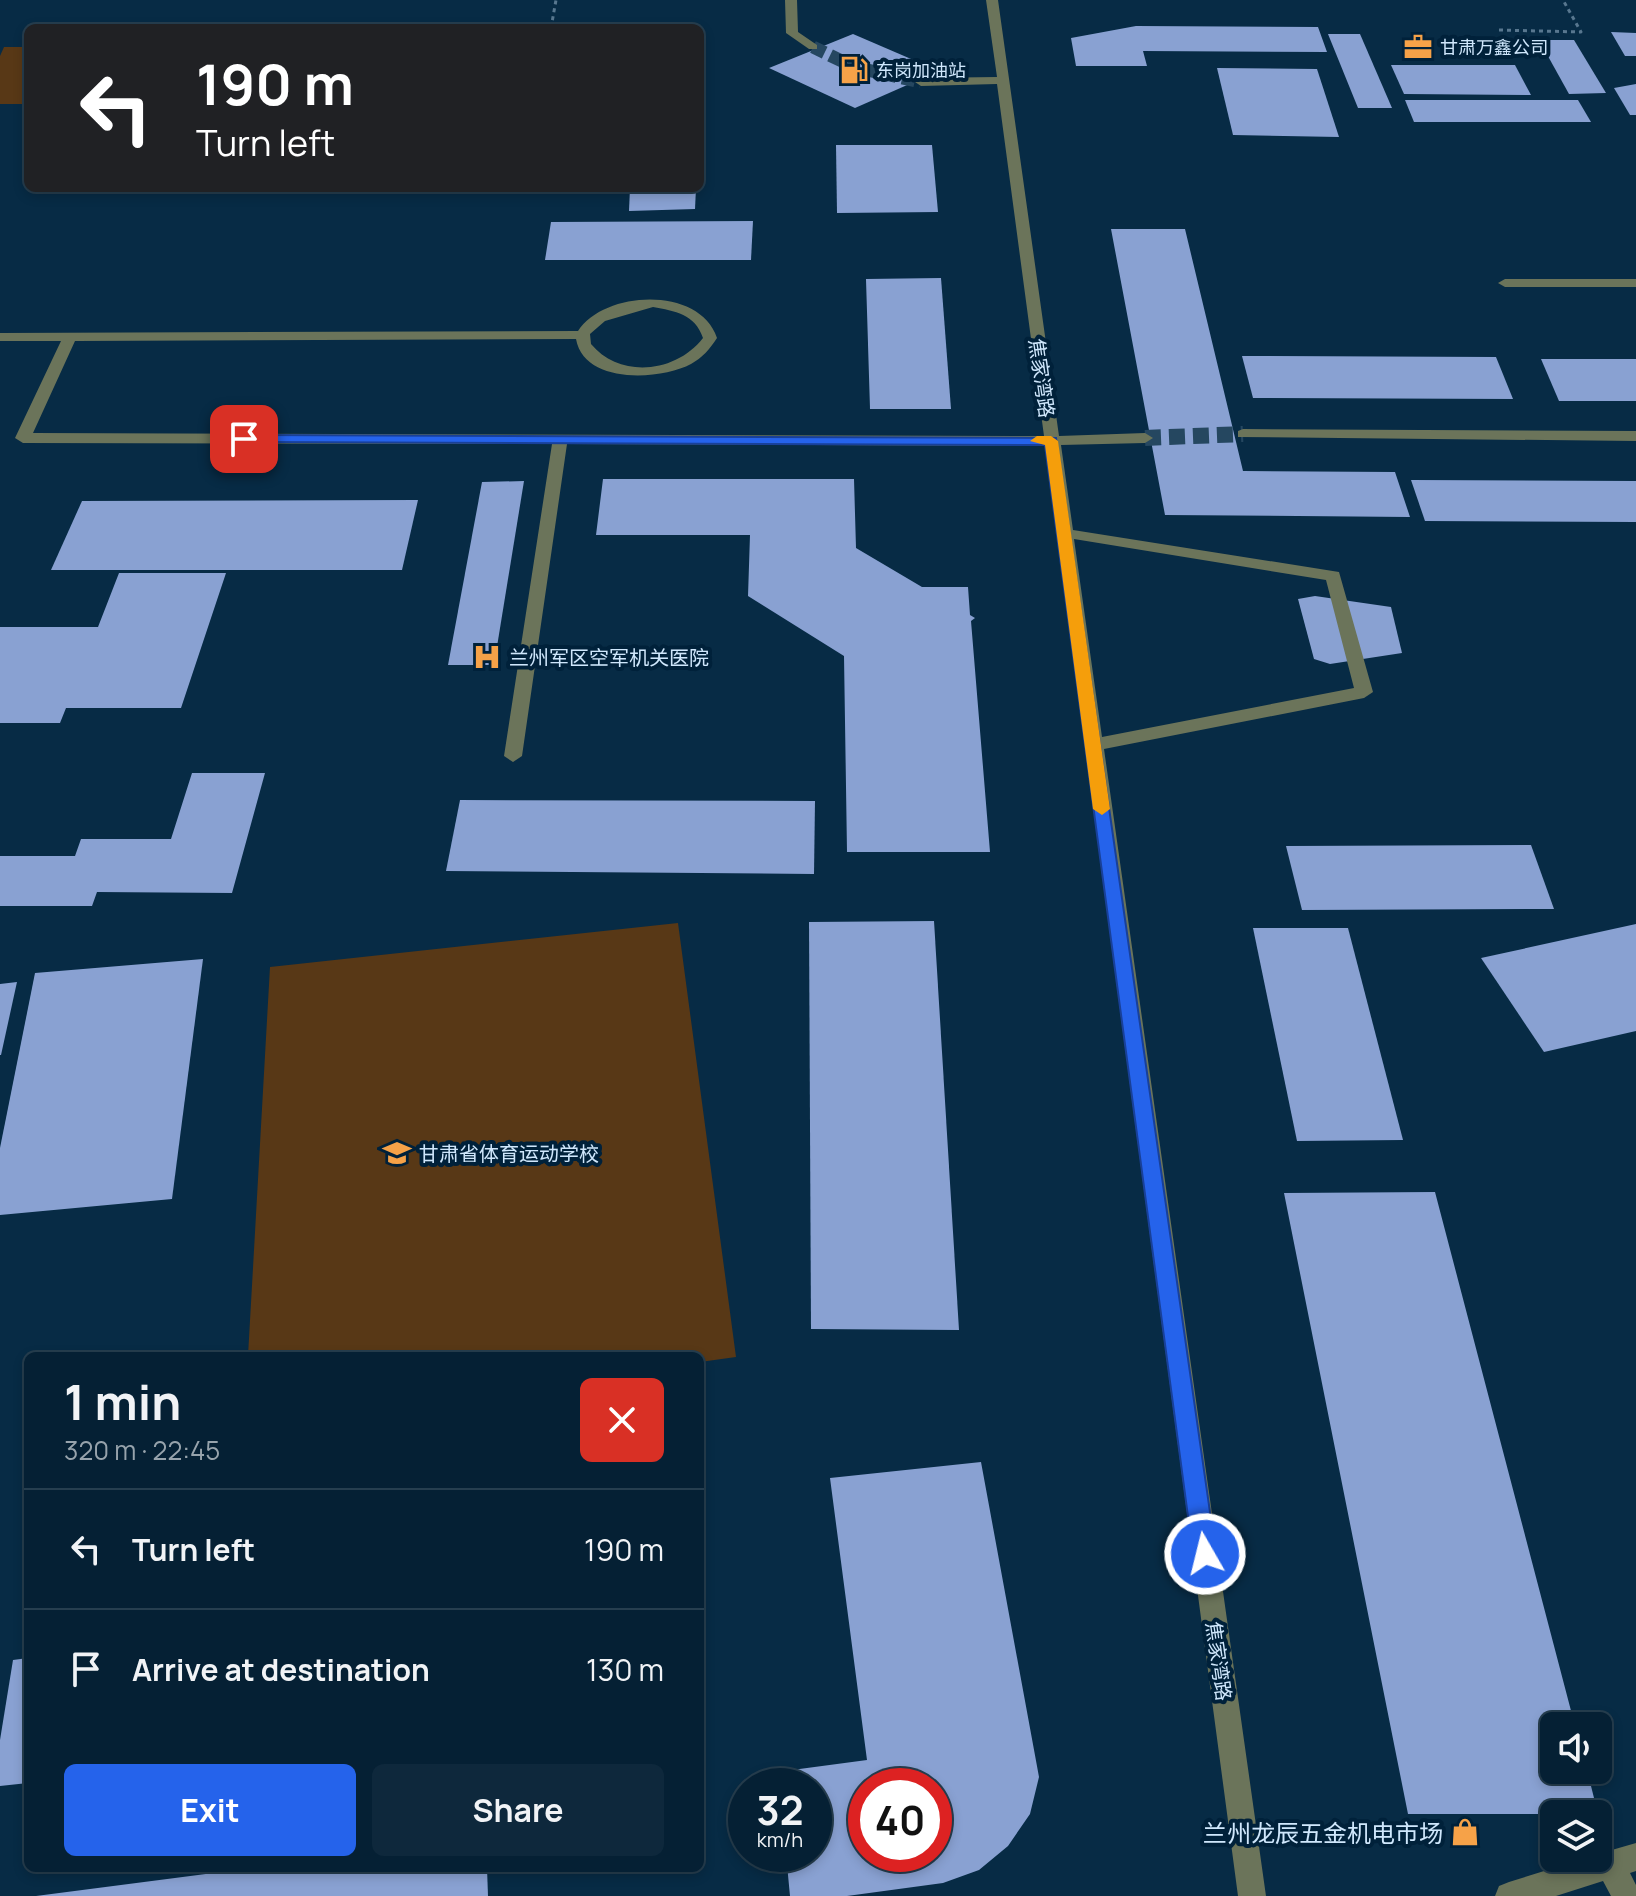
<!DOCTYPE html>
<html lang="en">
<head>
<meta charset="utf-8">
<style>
  :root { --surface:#052034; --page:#0e283c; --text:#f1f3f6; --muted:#97a3ac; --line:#263e4f; --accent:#2563eb }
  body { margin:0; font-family:Manrope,"Noto Sans SC",sans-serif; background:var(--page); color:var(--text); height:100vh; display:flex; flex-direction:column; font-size:30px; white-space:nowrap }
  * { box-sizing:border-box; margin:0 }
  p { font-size:26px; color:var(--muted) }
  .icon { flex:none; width:44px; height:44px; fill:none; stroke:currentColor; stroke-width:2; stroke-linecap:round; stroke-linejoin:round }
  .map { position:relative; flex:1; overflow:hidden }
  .side { position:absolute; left:24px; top:1352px; width:680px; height:520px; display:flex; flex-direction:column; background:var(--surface); border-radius:12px; box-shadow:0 4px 12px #0003,0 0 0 2px var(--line) }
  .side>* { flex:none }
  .top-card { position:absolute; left:24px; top:24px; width:680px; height:168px; border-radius:12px; box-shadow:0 4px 12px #0003,0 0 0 2px var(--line); background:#202124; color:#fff; overflow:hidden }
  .buttons { position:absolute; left:1540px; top:1712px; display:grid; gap:16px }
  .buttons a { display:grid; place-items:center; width:72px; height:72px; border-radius:12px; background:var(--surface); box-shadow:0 4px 12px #0003,0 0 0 2px var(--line); font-size:40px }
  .speed { position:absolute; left:728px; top:1768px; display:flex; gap:16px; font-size:40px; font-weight:700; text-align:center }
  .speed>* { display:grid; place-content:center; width:104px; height:104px; border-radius:50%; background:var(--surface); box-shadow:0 4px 12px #0003,0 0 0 2px var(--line); line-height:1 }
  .speed small { font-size:20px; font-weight:400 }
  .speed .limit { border:12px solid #d22; background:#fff; color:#111 }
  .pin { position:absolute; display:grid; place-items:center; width:68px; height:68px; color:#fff; margin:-34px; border-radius:16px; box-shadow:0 4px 12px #0006 }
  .me { position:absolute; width:88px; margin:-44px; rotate:352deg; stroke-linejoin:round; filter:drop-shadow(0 0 6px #0008) }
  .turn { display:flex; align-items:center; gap:28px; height:168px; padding:0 40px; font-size:36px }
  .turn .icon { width:104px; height:104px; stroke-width:2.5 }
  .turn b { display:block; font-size:56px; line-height:68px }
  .round { display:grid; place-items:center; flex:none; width:84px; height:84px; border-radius:12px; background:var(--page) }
  .head { display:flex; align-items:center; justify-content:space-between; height:136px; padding:0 40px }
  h1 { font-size:48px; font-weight:700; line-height:60px }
  .action { display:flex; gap:16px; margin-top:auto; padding:16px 40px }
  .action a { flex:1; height:92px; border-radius:12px; background:var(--accent); color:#fff; font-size:32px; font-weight:700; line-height:92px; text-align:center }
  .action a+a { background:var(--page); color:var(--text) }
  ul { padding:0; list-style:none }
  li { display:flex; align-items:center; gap:24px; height:120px; padding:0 40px; border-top:2px solid var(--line) }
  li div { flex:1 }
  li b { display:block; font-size:30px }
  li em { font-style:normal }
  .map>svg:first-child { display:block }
</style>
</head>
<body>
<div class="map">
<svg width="1636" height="1896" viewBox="0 0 1636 1896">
  <rect width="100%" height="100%" fill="#072b45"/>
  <g fill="#583816">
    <path d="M4,47H28V104H0V56Z"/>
    <path d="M678,923L736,1357L700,1362V1356H248L270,967Z"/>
  </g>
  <g fill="#89a1d2" fill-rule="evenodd">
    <path d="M1136,26L1318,27L1327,52L1143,51L1147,66H1076L1071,38Z"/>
    <path d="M1611,32L1636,33V56H1625Z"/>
    <path d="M853,34L939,71L855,108L769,68Z"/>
    <path d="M1328,34H1360L1392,108H1358Z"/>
    <path d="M1539,40H1574L1606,93L1569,94Z"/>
    <path d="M1391,65H1515L1531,95L1404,94Z"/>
    <path d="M1217,68L1317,69L1339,137L1233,135Z"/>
    <path d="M1636,84V115H1630L1614,88Z"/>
    <path d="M1405,100H1578L1591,122H1414Z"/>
    <path d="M836,145H932L938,212L837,213Z"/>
    <path d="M630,188H696L695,209L629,211Z"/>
    <path d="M753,221L751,260H545L551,222Z"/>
    <path d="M1111,229H1185L1243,471L1395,472L1410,517L1165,515Z"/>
    <path d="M941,278L951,409H870L866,279Z"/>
    <path d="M1242,356L1496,357L1513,399L1253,398Z"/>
    <path d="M1541,359H1636V401H1559Z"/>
    <path d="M603,479H854L856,548L922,587H968L970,615L975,618L971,621L990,852H847L844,656L748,596L750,535H596Z"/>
    <path d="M1411,480L1636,481V522L1425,521Z"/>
    <path d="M524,481L494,665H448L482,482Z"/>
    <path d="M418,500L402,570H51L82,501Z"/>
    <path d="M119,573H226L181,708H66L60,723H0V627H98Z"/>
    <path d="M1315,596L1391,607L1402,653L1330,664L1314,659L1298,599Z"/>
    <path d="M192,773H265L232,893L97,892L92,906H0V856H75L81,839H171Z"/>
    <path d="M460,800L815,801L814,874L446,871Z"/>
    <path d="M1531,845L1554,909L1302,910L1286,846Z"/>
    <path d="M934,921L959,1330L811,1329L809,922Z"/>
    <path d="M1636,924V1031L1544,1052L1481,958Z"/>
    <path d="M1253,928H1348L1403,1140L1297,1141Z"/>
    <path d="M203,959L172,1199L0,1215V1148L35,973Z"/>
    <path d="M17,982L1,1055H0V984Z"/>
    <path d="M1435,1192L1575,1726H1554V1770H1587L1598,1814H1408L1284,1193Z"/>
    <path d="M981,1462L1039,1777L1030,1814L1008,1846L979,1870L943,1883L847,1896H790L786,1854H814V1786H779L777,1772L867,1760L830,1478ZM866,1786H934V1854H866Z"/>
    <path d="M28,1658V1783L0,1786V1740L13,1660Z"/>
    <path d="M252,1868H487L488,1896H36Z"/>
  </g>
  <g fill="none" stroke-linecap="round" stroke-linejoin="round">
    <path stroke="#254760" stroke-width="13" stroke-dasharray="13 6" stroke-linecap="butt" d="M813,47L854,67L921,82"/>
    <path stroke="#254760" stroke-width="16" stroke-dasharray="16 8" stroke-linecap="butt" d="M1145,438L1243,434"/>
    <g stroke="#58778f" stroke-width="3" stroke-dasharray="4 4" stroke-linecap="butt">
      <path d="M551,28L556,0"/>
      <path d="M1499,30L1581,32L1563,0"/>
    </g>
    <g fill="#6b745a" fill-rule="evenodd">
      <path d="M785,0H797L798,32L817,45V49H809L786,33Z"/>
      <path d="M986,0H998L1059,436L1145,433L1153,438L1145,443L1061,445L1073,530L1339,572L1373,692L1364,698L1104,749L1266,1896H1238L1045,446L567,444L522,756L513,762L504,756L552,444L23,443L15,438L61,341H0V333L578,331C605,290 700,286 717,338C710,349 702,358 691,364C661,380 584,385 576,339L75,341L33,433L1044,436L997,84L921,86L915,82L921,78L997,77ZM653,307C675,311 695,314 703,338C676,373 620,379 591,344L590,334L605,321ZM1074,539L1326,580L1354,688L1102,737Z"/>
      <path d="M1636,279V287H1505L1498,283L1505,279Z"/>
      <path d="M1243,429L1636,431V441L1238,437V431Z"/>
      <path d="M1636,1843V1871L1630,1873L1636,1885V1896H1611L1603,1881L1556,1896H1495L1499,1886L1509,1882L1586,1858H1598V1854Z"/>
    </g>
  </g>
  <path fill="#2563eb" stroke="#184099" stroke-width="2" d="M244,435L1056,438L1216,1554L1213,1562L1205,1565L1196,1562L1193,1554L1045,445L239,442V436Z"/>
  <path fill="#f59e0b" d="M1051,436L1058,441L1110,809L1102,815L1093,809L1045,445L1030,441L1037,436Z"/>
  <defs>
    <symbol id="office-bare" viewBox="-9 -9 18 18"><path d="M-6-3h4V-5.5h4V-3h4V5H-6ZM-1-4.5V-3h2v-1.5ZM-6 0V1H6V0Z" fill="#f6a248" stroke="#00213a" stroke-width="2.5" paint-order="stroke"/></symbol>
    <symbol id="fuel-bare" viewBox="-9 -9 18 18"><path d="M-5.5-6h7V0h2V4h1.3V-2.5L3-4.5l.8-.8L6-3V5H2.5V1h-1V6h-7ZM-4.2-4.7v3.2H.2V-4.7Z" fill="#f6a248" stroke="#00213a" stroke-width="2.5" paint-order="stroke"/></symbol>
    <symbol id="hospital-bare" viewBox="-9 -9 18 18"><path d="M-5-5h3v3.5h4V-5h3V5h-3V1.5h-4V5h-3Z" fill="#f6a248" stroke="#00213a" stroke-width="2.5" paint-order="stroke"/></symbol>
    <symbol id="university-bare" viewBox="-9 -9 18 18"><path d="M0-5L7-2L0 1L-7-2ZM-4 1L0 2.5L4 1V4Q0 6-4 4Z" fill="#f6a248" stroke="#00213a" stroke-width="2.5" paint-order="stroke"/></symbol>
    <symbol id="shop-bare" viewBox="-9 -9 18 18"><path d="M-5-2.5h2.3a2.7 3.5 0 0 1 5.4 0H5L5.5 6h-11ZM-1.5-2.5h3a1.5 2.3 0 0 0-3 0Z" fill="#f6a248" stroke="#00213a" stroke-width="2.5" paint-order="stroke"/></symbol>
  </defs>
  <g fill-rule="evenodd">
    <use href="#office-bare" x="1398" y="27" width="40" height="40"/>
    <use href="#fuel-bare" x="834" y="50" width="40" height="40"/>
    <use href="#hospital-bare" x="467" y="637" width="40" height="40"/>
    <use href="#university-bare" x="377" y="1133" width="40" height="40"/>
    <use href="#shop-bare" x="1445" y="1812" width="40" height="40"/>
  </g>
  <g text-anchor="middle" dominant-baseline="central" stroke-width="8" stroke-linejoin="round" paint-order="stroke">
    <g font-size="18" fill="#cfe7fc" stroke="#00213a" text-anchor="start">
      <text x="1440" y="47">甘肃万鑫公司</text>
      <text x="876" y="70">东岗加油站</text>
    </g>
    <g font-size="20" fill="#cfe7fc" stroke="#00213a">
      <text transform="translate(1042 378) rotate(82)">焦家湾路</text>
      <text transform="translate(1219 1661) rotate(82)">焦家湾路</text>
    </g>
    <g font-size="20" fill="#cfe7fc" stroke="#00213a" text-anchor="start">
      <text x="509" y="657">兰州军区空军机关医院</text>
      <text x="419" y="1153">甘肃省体育运动学校</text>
    </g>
    <g font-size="24" fill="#cfe7fc" stroke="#00213a" text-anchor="end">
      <text x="1443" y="1832">兰州龙辰五金机电市场</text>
    </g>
  </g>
</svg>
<div class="buttons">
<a><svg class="icon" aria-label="sound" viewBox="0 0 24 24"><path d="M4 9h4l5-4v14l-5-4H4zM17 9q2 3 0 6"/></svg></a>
<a><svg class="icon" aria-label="layers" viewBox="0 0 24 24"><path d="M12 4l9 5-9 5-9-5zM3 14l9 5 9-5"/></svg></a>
</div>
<div class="speed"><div>32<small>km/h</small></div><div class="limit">40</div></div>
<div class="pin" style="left:244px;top:439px;background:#d93025"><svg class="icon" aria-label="arrive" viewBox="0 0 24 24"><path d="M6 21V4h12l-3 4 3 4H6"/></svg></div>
<svg class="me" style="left:1205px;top:1554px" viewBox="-20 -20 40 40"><circle r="17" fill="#2563eb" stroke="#fff" stroke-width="3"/><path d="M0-11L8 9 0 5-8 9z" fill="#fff"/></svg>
<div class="top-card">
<div class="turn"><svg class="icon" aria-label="left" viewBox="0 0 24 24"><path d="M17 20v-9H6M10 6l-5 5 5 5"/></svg><div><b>190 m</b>Turn left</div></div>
</div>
<section class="side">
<div class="head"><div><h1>1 min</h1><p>320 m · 22:45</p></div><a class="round" style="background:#d93025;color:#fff"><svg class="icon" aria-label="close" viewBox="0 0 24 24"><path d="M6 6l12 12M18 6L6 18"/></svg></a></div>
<ul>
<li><svg class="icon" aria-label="left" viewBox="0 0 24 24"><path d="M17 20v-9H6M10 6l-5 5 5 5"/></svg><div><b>Turn left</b></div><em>190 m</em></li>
<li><svg class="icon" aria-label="arrive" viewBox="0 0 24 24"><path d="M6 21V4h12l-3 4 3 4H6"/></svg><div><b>Arrive at destination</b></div><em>130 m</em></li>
</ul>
<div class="action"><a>Exit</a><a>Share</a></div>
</section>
</div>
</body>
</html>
